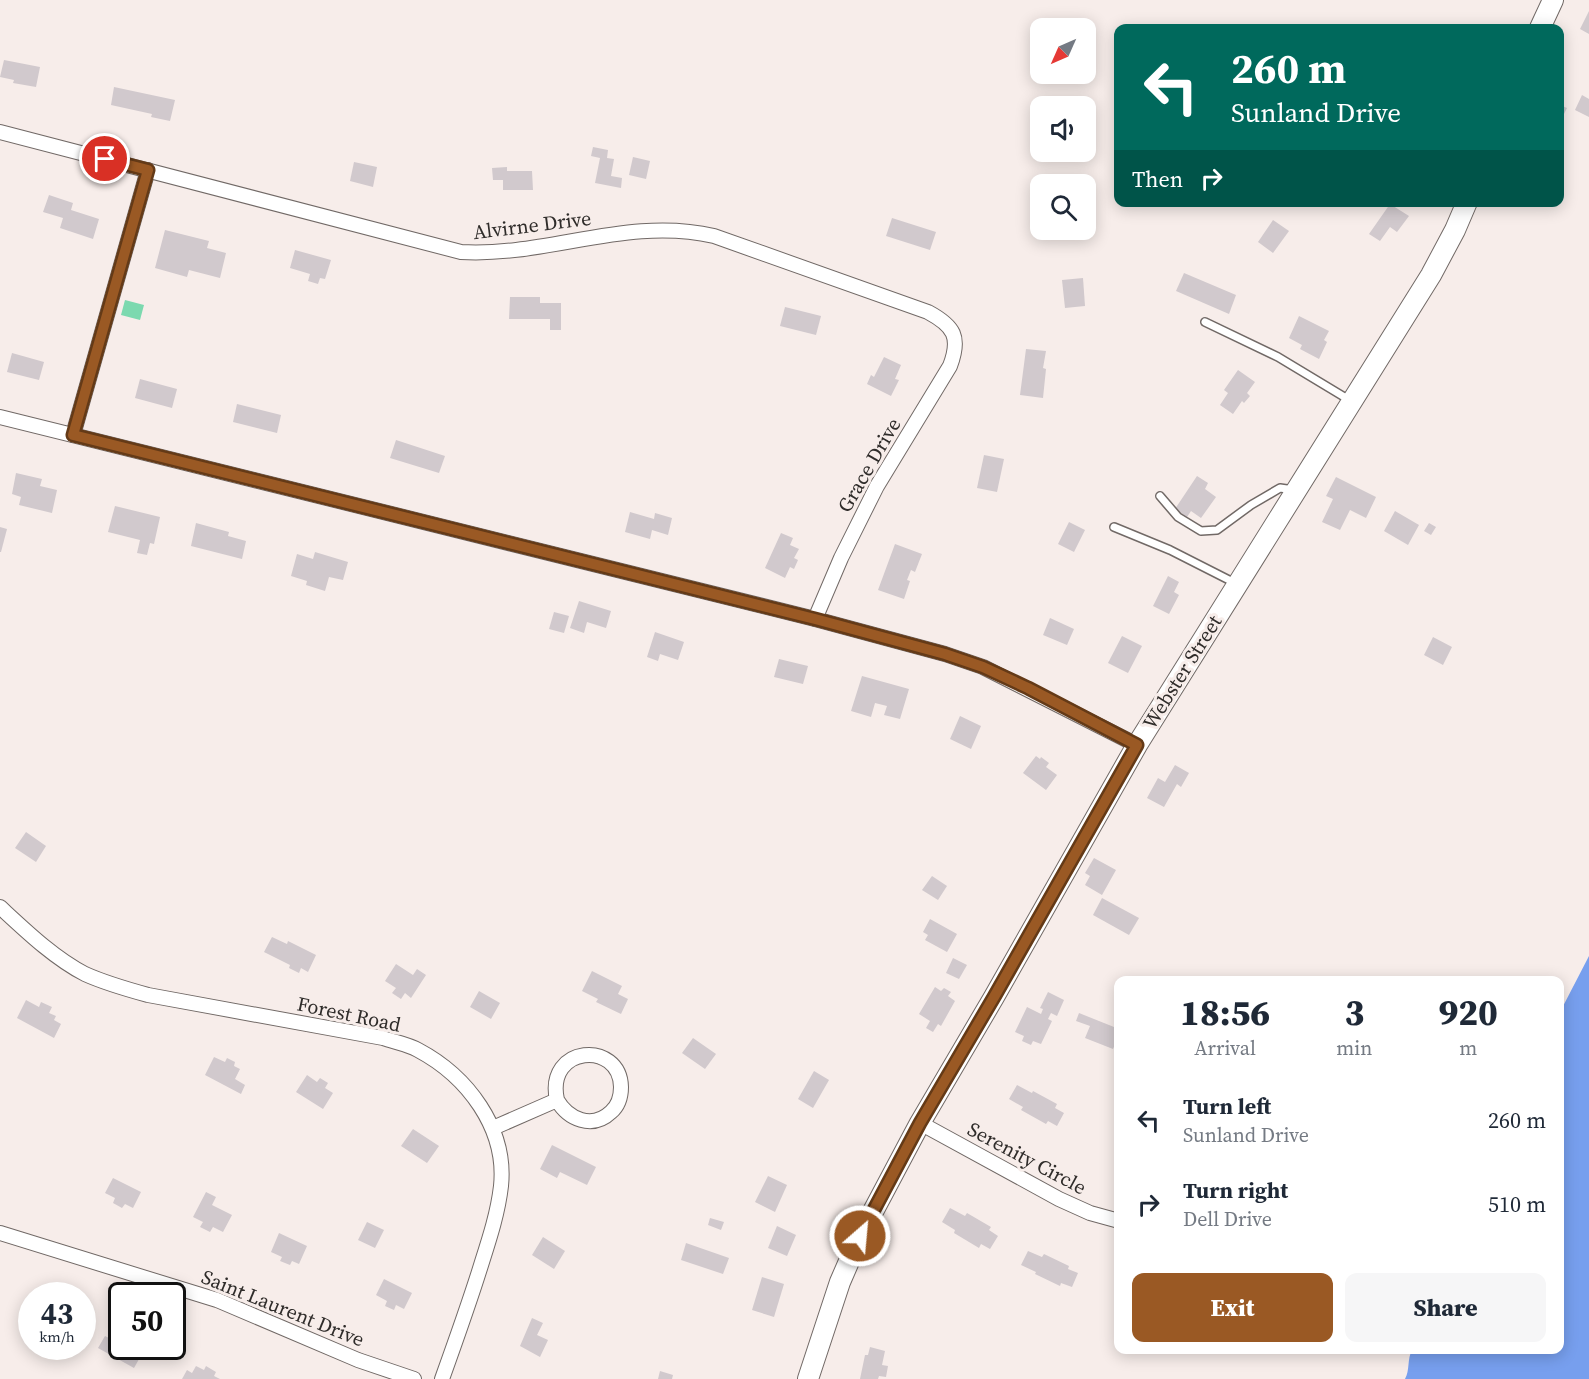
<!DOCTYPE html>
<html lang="en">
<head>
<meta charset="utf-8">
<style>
  :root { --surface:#fff; --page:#f6f6f7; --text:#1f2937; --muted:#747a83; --accent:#9a5924 }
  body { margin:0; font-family:"Source Serif 4",serif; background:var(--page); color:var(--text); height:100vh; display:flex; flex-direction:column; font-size:22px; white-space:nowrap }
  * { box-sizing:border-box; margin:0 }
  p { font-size:20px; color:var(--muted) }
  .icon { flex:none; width:33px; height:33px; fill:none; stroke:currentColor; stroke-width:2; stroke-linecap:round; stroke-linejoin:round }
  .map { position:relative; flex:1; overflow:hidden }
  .drawer { position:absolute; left:1114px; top:976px; width:450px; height:378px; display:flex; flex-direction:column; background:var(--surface); border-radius:12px; box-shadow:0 3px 15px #0003 }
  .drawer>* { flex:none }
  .top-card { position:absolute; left:1114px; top:24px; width:450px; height:183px; border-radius:12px; box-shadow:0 3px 15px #0003; background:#00695c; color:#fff; overflow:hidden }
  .needle { width:39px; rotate:225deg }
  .controls { position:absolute; left:1030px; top:18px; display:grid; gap:12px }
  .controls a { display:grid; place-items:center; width:66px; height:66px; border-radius:12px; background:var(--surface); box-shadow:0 3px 15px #0003; font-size:30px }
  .speed { position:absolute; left:18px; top:1282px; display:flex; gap:12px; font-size:30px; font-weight:700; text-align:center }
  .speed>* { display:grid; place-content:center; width:78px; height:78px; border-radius:50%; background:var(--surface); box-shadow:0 3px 15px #0003; line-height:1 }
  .speed small { font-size:15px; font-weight:400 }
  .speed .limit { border:3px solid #111; border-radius:9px; background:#fff; color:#111 }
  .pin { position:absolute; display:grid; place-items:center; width:51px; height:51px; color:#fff; margin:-26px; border:3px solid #fff; border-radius:50%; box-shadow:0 2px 6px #0007 }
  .me { position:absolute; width:66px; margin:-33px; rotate:27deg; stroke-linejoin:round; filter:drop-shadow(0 0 4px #0008) }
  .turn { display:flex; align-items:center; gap:21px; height:126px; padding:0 18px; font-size:27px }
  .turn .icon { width:78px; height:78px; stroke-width:2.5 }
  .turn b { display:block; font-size:42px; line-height:51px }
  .then { display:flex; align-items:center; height:57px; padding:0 18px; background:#0003; gap:12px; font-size:22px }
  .eta { display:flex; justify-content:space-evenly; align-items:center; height:102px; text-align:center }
  .eta b { font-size:36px; font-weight:800; line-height:42px }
  .action { display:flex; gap:12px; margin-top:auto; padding:12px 18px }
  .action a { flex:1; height:69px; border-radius:12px; background:var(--accent); color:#fff; font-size:24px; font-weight:800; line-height:69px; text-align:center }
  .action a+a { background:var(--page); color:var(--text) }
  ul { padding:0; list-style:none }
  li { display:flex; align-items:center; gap:18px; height:84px; padding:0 18px }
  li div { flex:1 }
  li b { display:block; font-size:22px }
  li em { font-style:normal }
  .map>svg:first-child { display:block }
</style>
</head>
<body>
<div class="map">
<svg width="1589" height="1379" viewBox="0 0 1589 1379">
  <rect width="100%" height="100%" fill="#f7edea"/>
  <path fill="#7cd9af" d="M125,300L144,305L140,320L121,315Z"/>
  <path fill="#779fee" d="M1589,956V1379H1405C1410,1370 1407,1359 1412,1350H1560V1012Z"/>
  <g fill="#d1c9cd">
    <path d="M1589,11V34L1580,29Z"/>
    <path d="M4,60L40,67L36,87L13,83L14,80L0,77Z"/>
    <path d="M114,87L175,100L170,121L151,117L152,114L111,105Z"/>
    <path d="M1582,95L1589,99V117L1575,110Z"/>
    <path d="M1560,105L1567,108L1560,122Z"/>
    <path d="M593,147L608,150L607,158L614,159L611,176L622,178L621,188L595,183L600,158L591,156Z"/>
    <path d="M633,157L650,161L646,179L629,175Z"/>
    <path d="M354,162L377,167L373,187L350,181Z"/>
    <path d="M507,167V171H532L533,190H503V180H493L492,168Z"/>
    <path d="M49,195L73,203L71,210L99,219L93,239L60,228L63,218L43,212Z"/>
    <path d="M1390,204L1409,216L1397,232L1390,227L1380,241L1369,234Z"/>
    <path d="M892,218L936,232L930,250L886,236Z"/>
    <path d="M1273,220L1289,231L1273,253L1258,242Z"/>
    <path d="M165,230L209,241L207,248L226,253L220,278L189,270L187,277L155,268Z"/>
    <path d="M295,250L331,260L325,279L320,278L318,284L308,281L310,274L290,268Z"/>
    <path d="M1184,273L1236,295L1229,314L1176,291Z"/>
    <path d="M1083,278L1085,306L1065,308L1062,280Z"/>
    <path d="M510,297H540V303H561V330H550V319H509Z"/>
    <path d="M785,307L821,316L816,335L780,326Z"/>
    <path d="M1299,316L1329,331L1324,340L1327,342L1319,359L1300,349L1302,345L1289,338Z"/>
    <path d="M1026,349L1046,351L1043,368L1046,369L1043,398L1020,395Z"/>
    <path d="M12,353L44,362L39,380L7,372Z"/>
    <path d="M884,357L901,365L895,379L899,380L891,396L867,384L871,375L874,377Z"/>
    <path d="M1238,370L1255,382L1247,393L1250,396L1244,403L1242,401L1233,414L1220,405L1228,393L1224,390Z"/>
    <path d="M140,379L177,389L172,408L135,398Z"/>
    <path d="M237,404L281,415L277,433L233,422Z"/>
    <path d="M396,440L445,456L439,473L390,458Z"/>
    <path d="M984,455L1004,459L997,492L977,488Z"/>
    <path d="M16,473L42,479L40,486L57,490L52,513L19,505L21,497L12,494Z"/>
    <path d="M1197,476L1208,483L1205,489L1216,497L1201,518L1191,511L1187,517L1175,509Z"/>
    <path d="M1336,477L1376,497L1366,518L1350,510L1340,530L1322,522L1333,499L1326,496Z"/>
    <path d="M115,506L160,517L154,544L150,543L147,555L137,553L140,540L108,532Z"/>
    <path d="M1395,511L1419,525L1408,545L1384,531Z"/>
    <path d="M630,512L654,519L655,513L672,518L668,535L652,530L650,539L625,532Z"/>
    <path d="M1069,522L1085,530L1074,552L1058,544Z"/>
    <path d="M196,523L229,532L228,536L246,541L242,559L191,546Z"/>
    <path d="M1429,523L1436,527L1431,535L1424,531Z"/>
    <path d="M0,527L7,529L1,552H0Z"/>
    <path d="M781,533L793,538L790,545L799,549L794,558L798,560L794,569L790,567L785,578L765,568Z"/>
    <path d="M895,544L922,554L915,572L911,570L907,580L910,581L904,599L878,590Z"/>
    <path d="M315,552L348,562L343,580L329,577L325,591L306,585L307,581L291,576L297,554L313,559Z"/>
    <path d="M1168,576L1179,582L1174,592L1179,595L1169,614L1153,606Z"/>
    <path d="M579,601L611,611L606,628L587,622L584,633L570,628Z"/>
    <path d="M554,612L569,616L564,633L549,629Z"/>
    <path d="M1050,618L1074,629L1067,645L1043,635Z"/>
    <path d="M655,632L684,642L678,660L660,654L658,661L647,657Z"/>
    <path d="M1122,636L1142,646L1128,673L1108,663Z"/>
    <path d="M1433,637L1452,647L1443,665L1424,655Z"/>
    <path d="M779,659L808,666L803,684L774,677Z"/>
    <path d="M862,676L909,689L900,719L884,715L887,706L875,703L871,717L851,711Z"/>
    <path d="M960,716L981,726L971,749L950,739Z"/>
    <path d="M1036,756L1040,759L1041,757L1049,763L1046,767L1057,775L1046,790L1023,773Z"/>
    <path d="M1175,765L1189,773L1181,787L1177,784L1164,807L1147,798L1158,778L1165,782Z"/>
    <path d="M26,832L46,846L36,862L15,848Z"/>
    <path d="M1094,858L1116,870L1102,895L1085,885L1090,876L1085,873Z"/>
    <path d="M932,876L947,886L938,900L922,890Z"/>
    <path d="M1102,898L1139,918L1129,935L1093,915Z"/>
    <path d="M930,919L957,934L947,952L925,940L928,935L923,932Z"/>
    <path d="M272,937L287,944L288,941L316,955L308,972L301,968L299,973L289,968L290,965L264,952Z"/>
    <path d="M953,958L967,965L959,979L946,973Z"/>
    <path d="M396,964L413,975L417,969L426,975L411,998L405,993L401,999L392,993L396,988L385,981Z"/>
    <path d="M592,971L622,986L618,994L628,999L621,1014L596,1002L598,999L582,991Z"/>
    <path d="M935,987L941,991L944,988L951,992L948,996L955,1001L941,1026L938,1024L933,1032L926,1028L930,1021L919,1014Z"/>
    <path d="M479,991L500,1003L491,1019L470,1007Z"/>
    <path d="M1048,992L1064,1000L1057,1016L1051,1013L1048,1019L1052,1021L1041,1044L1033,1041L1031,1045L1022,1041L1024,1036L1015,1032L1027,1007L1041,1014L1043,1009L1040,1008Z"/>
    <path d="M26,1000L39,1007L41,1002L52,1007L49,1013L56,1016L54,1020L61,1024L54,1038L17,1018Z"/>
    <path d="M1079,1013L1119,1029V1036L1113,1049L1085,1038L1090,1026L1076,1021Z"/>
    <path d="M693,1038L716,1054L705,1069L682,1053Z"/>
    <path d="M214,1057L225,1062L227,1058L235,1062L234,1066L240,1069L235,1079L245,1085L241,1094L205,1075Z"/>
    <path d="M814,1071L829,1080L813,1108L798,1099Z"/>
    <path d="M307,1075L317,1082L320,1078L328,1083L325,1088L333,1093L323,1109L296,1092Z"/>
    <path d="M1017,1085L1032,1093L1033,1091L1057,1104L1055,1108L1064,1113L1057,1126L1048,1121L1046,1124L1021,1110L1023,1107L1009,1099Z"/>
    <path d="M413,1129L439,1146L427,1163L401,1146Z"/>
    <path d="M552,1145L596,1167L587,1185L560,1172L557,1178L540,1169Z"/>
    <path d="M768,1176L787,1185L775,1212L755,1202Z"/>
    <path d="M113,1178L141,1192L133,1208L125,1204L122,1208L113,1203L115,1198L105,1193Z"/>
    <path d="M206,1192L216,1197L212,1205L232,1215L223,1232L213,1227L210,1232L200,1227L203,1222L193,1217Z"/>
    <path d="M950,1208L965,1216L967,1213L991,1227L989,1230L998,1236L990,1249L981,1244L979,1248L954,1233L955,1230L942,1222Z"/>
    <path d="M710,1218L724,1222L721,1230L708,1225Z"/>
    <path d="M367,1222L384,1230L375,1248L358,1240Z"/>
    <path d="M777,1226L796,1235L787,1256L768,1248Z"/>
    <path d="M279,1233L307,1246L299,1264L292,1261L290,1265L280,1261L282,1257L271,1252Z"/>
    <path d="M543,1237L565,1251L554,1269L532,1255Z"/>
    <path d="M686,1243L729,1258L723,1274L681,1260Z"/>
    <path d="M1028,1251L1042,1257L1044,1254L1069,1266L1068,1269L1078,1273L1072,1287L1061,1283L1060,1286L1035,1274L1036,1272L1021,1265Z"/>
    <path d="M762,1277L784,1284L774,1317L752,1310Z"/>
    <path d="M384,1279L412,1293L404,1309L396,1305L394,1310L385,1306L387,1301L376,1295Z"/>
    <path d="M532,1318L543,1323L537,1335L548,1340L540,1357L520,1346Z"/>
    <path d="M105,1336L113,1340L115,1337L122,1341V1347H133L143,1352L134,1368L98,1348Z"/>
    <path d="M870,1347L885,1351L882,1365L888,1366L886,1377L879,1376L878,1379H860L865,1355H868Z"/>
    <path d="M196,1366L204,1370L206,1366L216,1372L214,1376L220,1379H182L187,1370L192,1373Z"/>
    <path d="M660,1371L673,1375L672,1379H658Z"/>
  </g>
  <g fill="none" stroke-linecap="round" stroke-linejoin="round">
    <defs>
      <g id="lane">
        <path d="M1205,322L1278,357L1351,401"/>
        <path d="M1160,496L1178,517L1201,531L1217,530L1251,505L1280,488L1294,490"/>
        <path d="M1114,527L1170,550L1235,583"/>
      </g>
      <g id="street">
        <path d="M0,132L461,252C548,257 627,216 714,236L928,312C954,326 961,337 950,366L877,486L841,558L815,619"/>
        <path d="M0,417L815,619L945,654L983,667L1137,745"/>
        <path d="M73,435L148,170"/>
        <path d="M0,907C26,931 54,958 85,974C105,983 126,989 148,995L383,1038C394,1042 407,1044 418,1050C467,1076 507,1128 501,1186C498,1212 490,1237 482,1262C470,1301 456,1340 442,1379"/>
        <path d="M920,1123L1059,1199L1090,1213L1119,1221"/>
        <path d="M493,1128L557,1100C568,1119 592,1130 611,1112C618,1106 621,1096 621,1087C620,1040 545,1045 557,1100"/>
        <path d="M0,1233L217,1300L358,1360L414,1379"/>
      </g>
      <g id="secondary">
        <path d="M1540,28L1553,0"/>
        <path d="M808,1379L840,1282L860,1236L920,1123L994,997L1137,745L1431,275L1455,230L1467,202"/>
      </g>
    </defs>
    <use href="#lane" stroke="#716966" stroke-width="10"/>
    <use href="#street" stroke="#716966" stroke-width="16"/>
    <use href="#secondary" stroke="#716966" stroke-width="22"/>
    <use href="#lane" stroke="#fff" stroke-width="7"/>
    <use href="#street" stroke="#fff" stroke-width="14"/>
    <use href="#secondary" stroke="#fff" stroke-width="20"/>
  </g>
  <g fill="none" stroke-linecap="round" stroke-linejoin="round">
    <defs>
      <path id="route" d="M105,159L148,170L73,435L815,619L945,654L983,667L1028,688L1137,745L994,997L920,1123L860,1236"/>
    </defs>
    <use href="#route" stroke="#643a17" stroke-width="15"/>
    <use href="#route" stroke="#9a5924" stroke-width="10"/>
  </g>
  <g text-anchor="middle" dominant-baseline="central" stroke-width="6" stroke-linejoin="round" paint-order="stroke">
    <g font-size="20" fill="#2f2c2a" stroke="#f7edea">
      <text transform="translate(532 225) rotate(-7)">Alvirne Drive</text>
      <text transform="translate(869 465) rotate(-60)">Grace Drive</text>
      <text transform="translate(1182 672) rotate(-58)">Webster Street</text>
      <text transform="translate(349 1014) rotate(12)">Forest Road</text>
      <text transform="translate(1027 1158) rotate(28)">Serenity Circle</text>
      <text transform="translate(283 1308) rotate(22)">Saint Laurent Drive</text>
    </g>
  </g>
</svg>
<div class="controls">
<a><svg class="needle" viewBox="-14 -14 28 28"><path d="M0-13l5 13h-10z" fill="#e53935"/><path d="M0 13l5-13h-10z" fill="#747a83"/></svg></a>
<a><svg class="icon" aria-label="sound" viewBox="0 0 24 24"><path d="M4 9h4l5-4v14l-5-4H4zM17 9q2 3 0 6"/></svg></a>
<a><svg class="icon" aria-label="search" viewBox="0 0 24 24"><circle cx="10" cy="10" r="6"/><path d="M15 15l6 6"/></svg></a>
</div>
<div class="speed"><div>43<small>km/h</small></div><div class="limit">50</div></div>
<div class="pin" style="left:105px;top:159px;background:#d93025"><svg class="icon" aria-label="arrive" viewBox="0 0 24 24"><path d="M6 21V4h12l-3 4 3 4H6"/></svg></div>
<svg class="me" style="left:860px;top:1236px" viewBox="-20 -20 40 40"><circle r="17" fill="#9a5924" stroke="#fff" stroke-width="3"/><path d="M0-11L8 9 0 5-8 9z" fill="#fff"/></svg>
<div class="top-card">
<div class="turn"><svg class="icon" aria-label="left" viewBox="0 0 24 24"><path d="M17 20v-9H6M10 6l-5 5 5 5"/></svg><div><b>260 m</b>Sunland Drive</div></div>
<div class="then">Then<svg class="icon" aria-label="right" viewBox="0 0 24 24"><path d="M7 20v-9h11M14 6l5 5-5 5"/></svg></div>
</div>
<section class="drawer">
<div class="eta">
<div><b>18:56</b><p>Arrival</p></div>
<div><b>3</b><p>min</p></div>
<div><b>920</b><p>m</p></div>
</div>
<ul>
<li><svg class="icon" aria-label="left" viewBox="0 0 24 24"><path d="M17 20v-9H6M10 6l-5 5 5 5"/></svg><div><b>Turn left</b><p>Sunland Drive</p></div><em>260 m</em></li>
<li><svg class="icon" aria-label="right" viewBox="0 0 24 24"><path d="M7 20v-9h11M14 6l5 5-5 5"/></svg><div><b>Turn right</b><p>Dell Drive</p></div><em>510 m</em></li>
</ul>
<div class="action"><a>Exit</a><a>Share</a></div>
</section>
</div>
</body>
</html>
